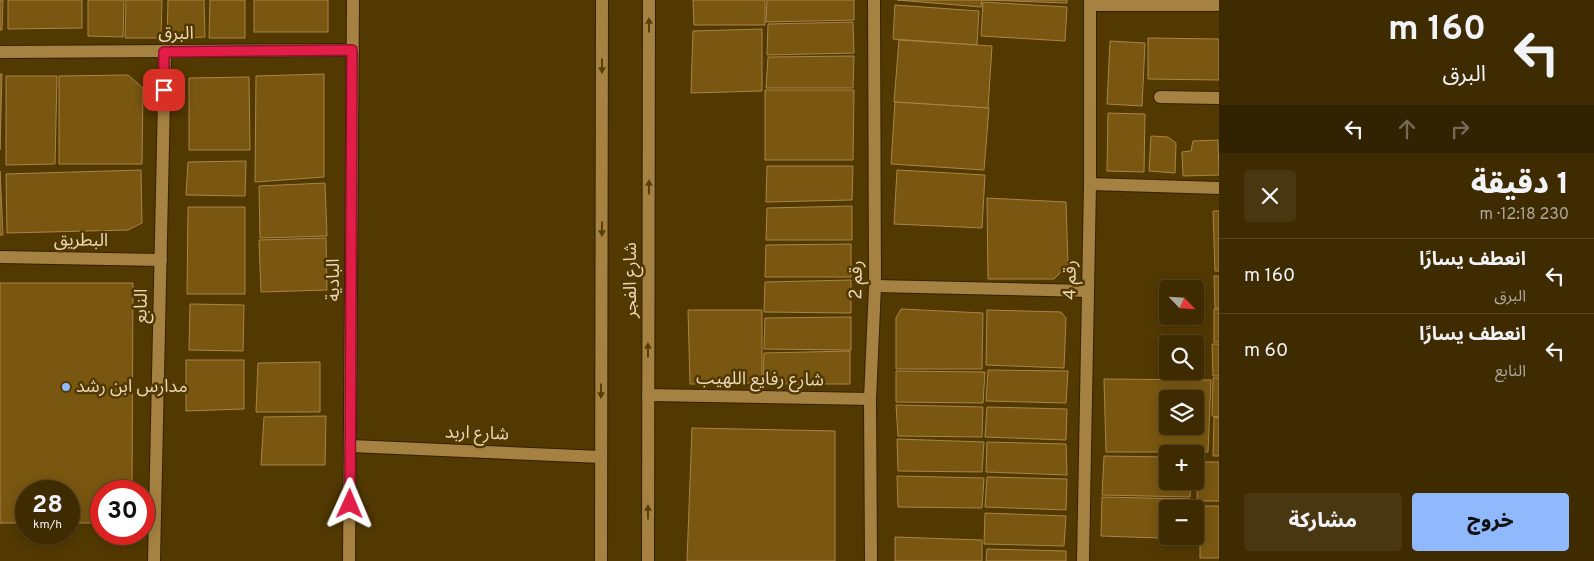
<!DOCTYPE html>
<html lang="ar">
<head>
<meta charset="utf-8">
<style>
  :root { --surface:#3e2b02; --page:#493711; --text:#f1f3f6; --muted:#ada799; --line:#574724; --accent:#90b8fd }
  body { margin:0; font-family:Overpass,"Noto Sans Arabic",sans-serif; background:var(--page); color:var(--text); direction:rtl; height:100vh; display:flex; flex-direction:column; font-size:19px; white-space:nowrap }
  * { box-sizing:border-box; margin:0 }
  p { font-size:16px; color:var(--muted) }
  .icon { flex:none; width:28px; height:28px; fill:none; stroke:currentColor; stroke-width:2; stroke-linecap:round; stroke-linejoin:round }
  .map { position:relative; flex:1; overflow:hidden; direction:ltr }
  .drawer { display:flex; flex-direction:column; background:var(--surface); width:375px }
  .drawer>* { flex:none }
  .top-card { background:#3e2b02; color:var(--text); overflow:hidden }
  .needle { width:32px; rotate:115deg }
  .controls { position:absolute; left:1159px; top:280px; display:grid; gap:10px }
  .controls a { display:grid; place-items:center; width:45px; height:45px; border-radius:5px; background:var(--surface); box-shadow:0 2px 12px #0003,0 0 0 1px var(--line); font-size:25px }
  .speed { position:absolute; left:15px; top:480px; display:flex; gap:10px; font-size:25px; font-weight:700; text-align:center }
  .speed>* { display:grid; place-content:center; width:65px; height:65px; border-radius:50%; background:var(--surface); box-shadow:0 2px 12px #0003,0 0 0 1px var(--line); line-height:1 }
  .speed small { font-size:12px; font-weight:400 }
  .speed .limit { border:8px solid #d22; background:#fff; color:#111 }
  .pin { position:absolute; display:grid; place-items:center; width:42px; height:42px; color:#fff; margin:-21px; border-radius:10px; box-shadow:0 2px 8px #0006 }
  .me { position:absolute; width:55px; margin:-28px; rotate:1deg; stroke-linejoin:round; filter:drop-shadow(0 0 4px #0008) }
  .turn { display:flex; align-items:center; gap:18px; height:105px; padding:0 25px; font-size:22px }
  .turn .icon { width:65px; height:65px; stroke-width:2.5 }
  .turn b { display:block; font-size:35px; line-height:42px }
  .lanes { display:flex; align-items:center; height:48px; padding:0 25px; background:#0003; justify-content:center; gap:25px; direction:ltr }
  .lanes .off { opacity:.35 }
  .round { display:grid; place-items:center; flex:none; width:52px; height:52px; border-radius:5px; background:var(--page) }
  .head { display:flex; align-items:center; justify-content:space-between; height:85px; padding:0 25px }
  h1 { font-size:30px; font-weight:800; line-height:38px }
  .primary-button { display:flex; gap:10px; margin-top:auto; padding:10px 25px }
  .primary-button a { flex:1; height:58px; border-radius:5px; background:var(--accent); color:#111; font-size:20px; font-weight:800; line-height:58px; text-align:center }
  .primary-button a+a { background:var(--page); color:var(--text) }
  ul { padding:0; list-style:none }
  li { display:flex; align-items:center; gap:15px; height:75px; padding:0 25px; border-top:1px solid var(--line) }
  li div { flex:1 }
  li b { display:block; font-size:19px }
  li em { font-style:normal }
  main { display:flex; flex:1; min-height:0 }
  .map>svg:first-child { display:block }
</style>
</head>
<body>
<main>
<section class="drawer">
<div class="top-card">
<div class="turn"><svg class="icon" aria-label="left" viewBox="0 0 24 24"><path d="M17 20v-9H6M10 6l-5 5 5 5"/></svg><div><b>160 m</b>البرق</div></div>
<div class="lanes"><svg class="icon" aria-label="left" viewBox="0 0 24 24"><path d="M17 20v-9H6M10 6l-5 5 5 5"/></svg><svg class="icon off" aria-label="ahead" viewBox="0 0 24 24"><path d="M12 20V5M6 11l6-6 6 6"/></svg><svg class="icon off" aria-label="right" viewBox="0 0 24 24"><path d="M7 20v-9h11M14 6l5 5-5 5"/></svg></div>
</div>
<div class="head"><div><h1>1 دقيقة</h1><p>230 m · 12:18</p></div><a class="round"><svg class="icon" aria-label="close" viewBox="0 0 24 24"><path d="M6 6l12 12M18 6L6 18"/></svg></a></div>
<ul>
<li><svg class="icon" aria-label="left" viewBox="0 0 24 24"><path d="M17 20v-9H6M10 6l-5 5 5 5"/></svg><div><b>انعطف يسارًا</b><p>البرق</p></div><em>160 m</em></li>
<li><svg class="icon" aria-label="left" viewBox="0 0 24 24"><path d="M17 20v-9H6M10 6l-5 5 5 5"/></svg><div><b>انعطف يسارًا</b><p>النابع</p></div><em>60 m</em></li>
</ul>
<div class="primary-button"><a>خروج</a><a>مشاركة</a></div>
</section>
<div class="map">
<svg width="1219" height="561" viewBox="0 0 1219 561">
  <rect width="100%" height="100%" fill="#523902"/>
  <g fill="#795711" stroke="#a98546" fill-rule="evenodd">
    <path d="M0,0H3L2,30H0Z"/>
    <path d="M8,0H82V28L8,29Z"/>
    <path d="M88,0H124L123,37L88,36Z"/>
    <path d="M126,0H162L161,38H125Z"/>
    <path d="M168,0H204L205,37L167,39Z"/>
    <path d="M210,0H245V38H209Z"/>
    <rect x="254" y="0" width="74" height="32"/>
    <path d="M693,0H765V25H694Z"/>
    <path d="M767,0H854V20L766,22Z"/>
    <path d="M897,0H982L981,7Z"/>
    <path d="M982,0H1067V3Z"/>
    <path d="M983,2L1067,7L1065,41L981,36Z"/>
    <path d="M895,5L979,11L977,45L893,39Z"/>
    <path d="M853,22L854,53L767,55L768,24Z"/>
    <path d="M762,29V91L691,93L693,31Z"/>
    <path d="M1148,38L1219,39V80L1148,79Z"/>
    <path d="M899,40L992,46L988,108L894,102Z"/>
    <path d="M1110,41L1145,43L1142,106L1107,104Z"/>
    <path d="M854,56L853,88H766L768,57Z"/>
    <path d="M0,74H2L0,150Z"/>
    <path d="M324,74V177L255,182L256,76Z"/>
    <path d="M128,75L143,88L142,164H59V76Z"/>
    <path d="M6,76H57L55,164L6,165Z"/>
    <path d="M249,77L250,150H189V78Z"/>
    <path d="M765,90H854L853,160H765Z"/>
    <path d="M895,102L989,108L984,170L891,164Z"/>
    <path d="M1108,113L1145,114L1144,172L1107,171Z"/>
    <path d="M1151,136L1168,137L1176,143L1175,173L1149,171Z"/>
    <path d="M1218,140L1219,175L1183,176L1182,152L1191,151L1193,141Z"/>
    <path d="M246,161L245,196L186,195L188,162Z"/>
    <path d="M767,166H853L852,200L766,202Z"/>
    <path d="M141,170L142,223L128,230L7,233L6,174Z"/>
    <path d="M897,170L985,175L982,228L894,224Z"/>
    <path d="M0,171L3,235H0Z"/>
    <path d="M325,183L327,236L260,238L259,186Z"/>
    <path d="M987,198L1066,202L1068,265L1054,279H988Z"/>
    <path d="M852,206V240H766L767,208Z"/>
    <path d="M188,207H245V294H187Z"/>
    <path d="M1213,211H1219V271H1215Z"/>
    <path d="M326,238L327,290L261,292L259,240Z"/>
    <path d="M851,244V277H765L766,245Z"/>
    <path d="M1214,276H1219V308H1215Z"/>
    <path d="M851,280V313L764,312L765,282Z"/>
    <path d="M0,283H133L132,491H101V523H69V491H26V523H0Z"/>
    <path d="M190,304L244,305L243,351L189,350Z"/>
    <path d="M901,309L983,313L982,369H896V318Z"/>
    <rect x="1214" y="309" width="5" height="33"/>
    <path d="M688,310H762V383L690,384Z"/>
    <path d="M987,310L1061,312L1066,318L1064,368L986,365Z"/>
    <path d="M851,317V350L764,349L765,318Z"/>
    <path d="M1212,344H1219V376H1213Z"/>
    <path d="M850,351V384H763L764,353Z"/>
    <path d="M186,360H244V409L186,411Z"/>
    <path d="M320,362V412H256L258,363Z"/>
    <path d="M988,370L1068,371L1066,403L986,401Z"/>
    <path d="M896,371L985,372L983,403L896,402Z"/>
    <path d="M1213,378H1219V417L1212,416Z"/>
    <path d="M1104,379L1211,380L1208,452H1106ZM1168,399H1195V426H1168Z"/>
    <path d="M896,405L983,407L982,437L898,436Z"/>
    <path d="M987,407L1067,409L1066,440L985,437Z"/>
    <path d="M326,416L325,465H261L264,417Z"/>
    <path d="M1214,417L1219,418V456H1213Z"/>
    <path d="M692,428L835,431V561H687Z"/>
    <path d="M897,439L984,442L982,472L898,471Z"/>
    <path d="M987,442L1066,444L1067,475L986,472Z"/>
    <path d="M1104,456L1168,457V481H1191L1190,497L1102,495Z"/>
    <path d="M1198,462H1219V501H1197Z"/>
    <path d="M897,476L984,478L982,508L898,507Z"/>
    <path d="M987,477L1067,479L1066,510L985,507Z"/>
    <path d="M1102,497L1190,499V509H1168V536H1189V539L1101,536Z"/>
    <rect x="1200" y="506" width="19" height="52"/>
    <path d="M985,513L1066,516L1064,546L984,544Z"/>
    <path d="M895,537L982,540V561H895Z"/>
    <path d="M987,549L1066,551V561H986Z"/>
  </g>
  <g fill="none" stroke-linecap="round" stroke-linejoin="round">
    <defs>
      <g id="minor">
        <path d="M1090,5H1219"/>
        <path d="M0,52L353,50"/>
        <path d="M1160,97L1219,98"/>
        <path d="M1090,184L1219,188"/>
        <path d="M0,257L161,260"/>
        <path d="M875,286L1088,291"/>
        <path d="M648,395L870,399"/>
        <path d="M351,446L601,457"/>
        <path d="M154,561L165,52"/>
        <path d="M349,561L353,0"/>
        <path d="M871,561L870,399L875,286L874,0"/>
        <path d="M1083,561L1090,184V0"/>
      </g>
      <g id="tertiary">
        <path d="M601,561L602,0"/>
        <path d="M648,561L649,0"/>
      </g>
    </defs>
    <use href="#minor" stroke="#320" stroke-width="14"/>
    <use href="#tertiary" stroke="#320" stroke-width="14"/>
    <use href="#minor" stroke="#a58242" stroke-width="12"/>
    <use href="#tertiary" stroke="#a58242" stroke-width="12"/>
  </g>
  <defs><path id="oneway-solid" d="M-6-.8H1V-3.2L6.5 0L1 3.2V.8H-6Z" transform="scale(1.25)"/></defs>
  <g fill="#5a4008">
    <use href="#oneway-solid" transform="translate(649 25) rotate(-90)"/>
    <use href="#oneway-solid" transform="translate(602 66) rotate(90)"/>
    <use href="#oneway-solid" transform="translate(649 187) rotate(-90)"/>
    <use href="#oneway-solid" transform="translate(602 229) rotate(90)"/>
    <use href="#oneway-solid" transform="translate(648 350) rotate(-90)"/>
    <use href="#oneway-solid" transform="translate(601 391) rotate(90)"/>
    <use href="#oneway-solid" transform="translate(648 512) rotate(-90)"/>
  </g>
  <g fill="none" stroke-linecap="round" stroke-linejoin="round">
    <defs>
      <path id="route" d="M164,90V52L352,50L350,504"/>
    </defs>
    <use href="#route" stroke="#92132f" stroke-width="12"/>
    <use href="#route" stroke="#e11d48" stroke-width="9"/>
  </g>
  <circle fill="#90b8fd" stroke="#523902" stroke-width="2" cx="66" cy="387" r="5"/>
  <g text-anchor="middle" dominant-baseline="central" stroke-width="5" stroke-linejoin="round" paint-order="stroke">
    <g font-size="18" fill="#ead7b8" stroke="#523902">
      <text x="176" y="34">البرق</text>
      <text transform="translate(81 241) rotate(1)">البطريق</text>
      <text transform="translate(334 280) rotate(-90)">البادية</text>
      <text transform="translate(631 280) rotate(-90)">شارع الفجر</text>
      <text transform="translate(857 280) rotate(-89)">رقم 2</text>
      <text transform="translate(1071 280) rotate(-89)">رقم 4</text>
      <text transform="translate(142 306) rotate(-89)">النابع</text>
      <text transform="translate(760 380) rotate(1)">شارع رفايع اللهيب</text>
      <text transform="translate(477 434) rotate(2)">شارع اربد</text>
    </g>
    <g font-size="18" fill="#ead7b8" stroke="#523902" text-anchor="start">
      <text x="76" y="387">مدارس ابن رشد</text>
    </g>
  </g>
</svg>
<div class="controls">
<a><svg class="needle" viewBox="-14 -14 28 28"><path d="M0-13l5 13h-10z" fill="#e53935"/><path d="M0 13l5-13h-10z" fill="#ada799"/></svg></a>
<a><svg class="icon" aria-label="search" viewBox="0 0 24 24"><circle cx="10" cy="10" r="6"/><path d="M15 15l6 6"/></svg></a>
<a><svg class="icon" aria-label="layers" viewBox="0 0 24 24"><path d="M12 4l9 5-9 5-9-5zM3 14l9 5 9-5"/></svg></a>
<a>+</a>
<a>−</a>
</div>
<div class="speed"><div>28<small>km/h</small></div><div class="limit">30</div></div>
<div class="pin" style="left:164px;top:90px;background:#d93025"><svg class="icon" aria-label="arrive" viewBox="0 0 24 24"><path d="M6 21V4h12l-3 4 3 4H6"/></svg></div>
<svg class="me" style="left:350px;top:504px" viewBox="-20 -20 40 40"><path d="M0-17L14 15 0 8-14 15z" fill="#e11d48" stroke="#fff" stroke-width="4"/></svg>
</div>
</main>
</body>
</html>
